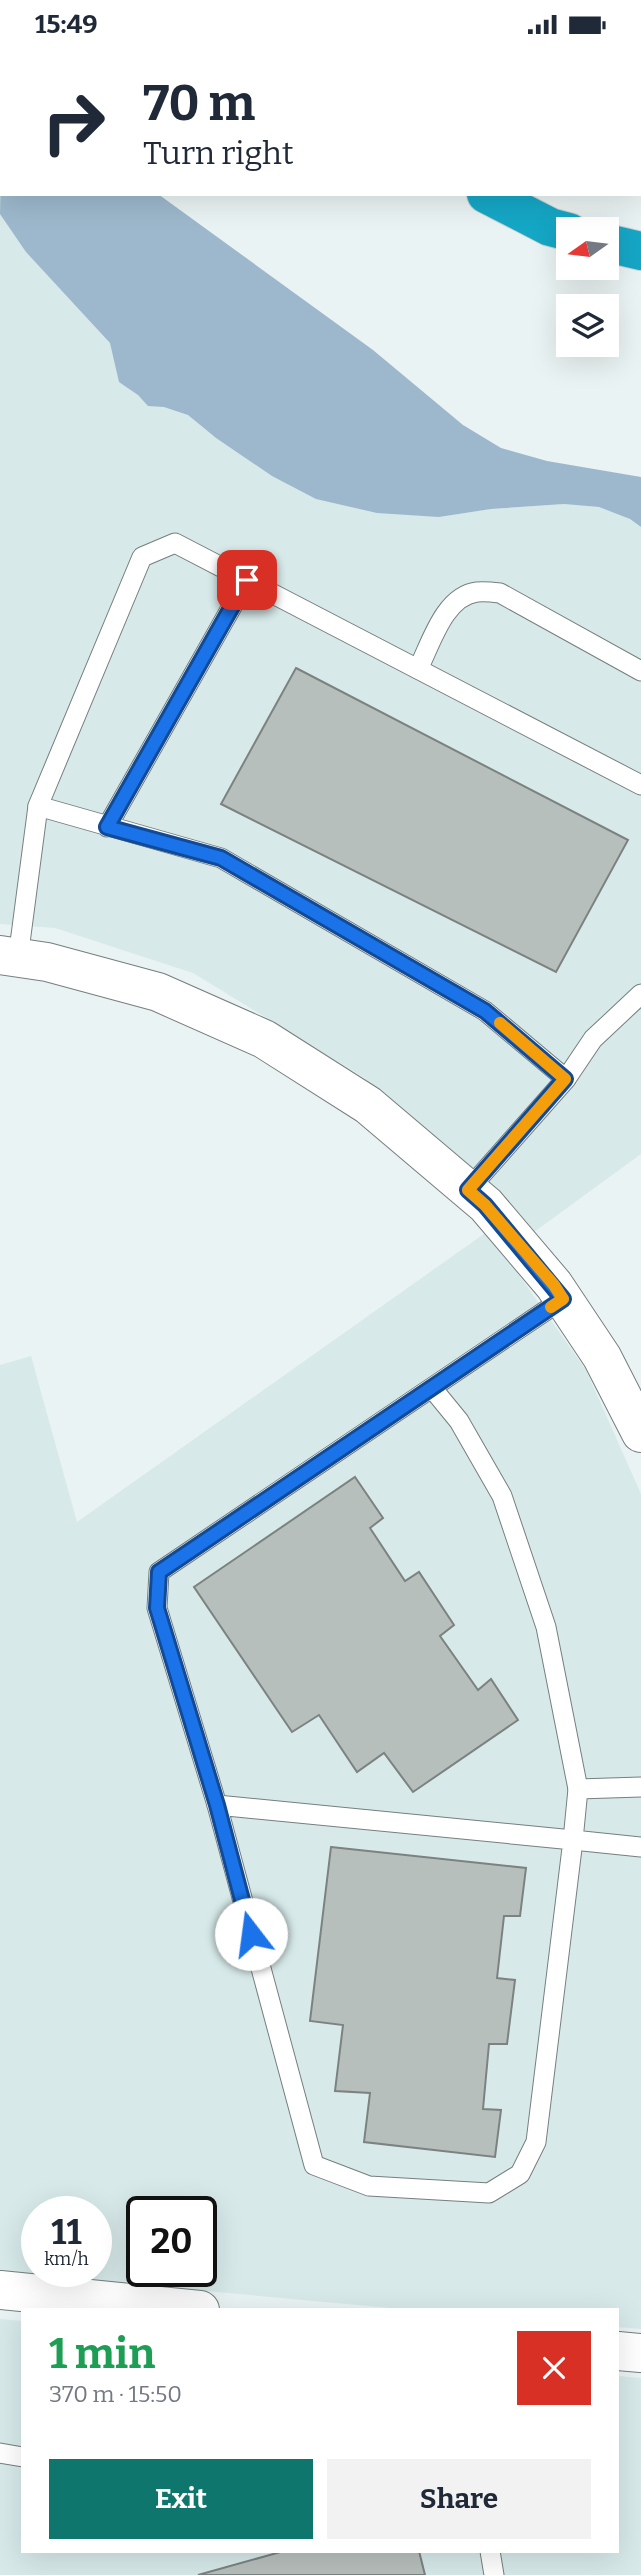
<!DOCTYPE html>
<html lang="en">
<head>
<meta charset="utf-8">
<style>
  :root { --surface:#fff; --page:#f2f2f3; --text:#1f2937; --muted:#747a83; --accent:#0f766e }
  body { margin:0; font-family:Bitter,serif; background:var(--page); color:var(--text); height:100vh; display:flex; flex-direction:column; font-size:26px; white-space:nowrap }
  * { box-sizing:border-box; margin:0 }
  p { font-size:23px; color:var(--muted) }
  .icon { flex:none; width:38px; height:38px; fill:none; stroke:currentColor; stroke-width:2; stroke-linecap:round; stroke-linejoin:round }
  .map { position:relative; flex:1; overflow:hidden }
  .side { position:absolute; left:21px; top:2259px; width:598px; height:245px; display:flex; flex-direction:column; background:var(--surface); border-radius:0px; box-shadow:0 7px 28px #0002 }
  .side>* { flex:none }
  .top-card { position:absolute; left:0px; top:0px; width:642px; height:147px; box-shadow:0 7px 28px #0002; background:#fff; color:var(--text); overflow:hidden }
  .needle { width:46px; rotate:256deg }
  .tools { position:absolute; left:556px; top:168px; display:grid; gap:14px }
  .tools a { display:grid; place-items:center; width:63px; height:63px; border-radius:0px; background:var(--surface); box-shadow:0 7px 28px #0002; font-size:35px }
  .speed { position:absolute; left:21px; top:2147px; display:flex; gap:14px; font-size:35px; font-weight:700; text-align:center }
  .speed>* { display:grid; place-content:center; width:91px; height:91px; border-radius:50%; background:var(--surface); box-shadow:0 7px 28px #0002; line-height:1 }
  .speed small { font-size:18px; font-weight:400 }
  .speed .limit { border:4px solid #111; border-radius:10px; background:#fff; color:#111 }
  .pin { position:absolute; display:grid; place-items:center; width:60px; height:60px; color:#fff; margin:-30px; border-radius:14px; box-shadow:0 4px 10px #0006 }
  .me { position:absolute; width:77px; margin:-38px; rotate:345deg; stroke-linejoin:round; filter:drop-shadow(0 0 5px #0008) }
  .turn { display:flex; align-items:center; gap:24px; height:147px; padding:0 28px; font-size:32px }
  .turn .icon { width:91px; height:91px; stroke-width:2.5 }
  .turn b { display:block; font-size:49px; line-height:60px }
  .round { display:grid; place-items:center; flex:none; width:74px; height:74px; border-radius:0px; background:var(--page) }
  .headline { display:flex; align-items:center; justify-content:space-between; height:119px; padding:0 28px }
  h1 { font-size:42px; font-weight:700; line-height:52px; color:#1e9e55 }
  .cta { display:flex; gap:14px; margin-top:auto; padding:14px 28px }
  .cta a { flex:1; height:80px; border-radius:0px; background:var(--accent); color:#fff; font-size:28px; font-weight:700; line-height:80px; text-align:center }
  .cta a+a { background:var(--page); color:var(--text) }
  .status { display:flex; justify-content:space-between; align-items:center; height:49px; padding:0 35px; background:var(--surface); direction:ltr }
  .status svg { height:19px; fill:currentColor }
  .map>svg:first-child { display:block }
</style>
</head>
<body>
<div class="status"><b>15:49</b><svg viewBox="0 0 49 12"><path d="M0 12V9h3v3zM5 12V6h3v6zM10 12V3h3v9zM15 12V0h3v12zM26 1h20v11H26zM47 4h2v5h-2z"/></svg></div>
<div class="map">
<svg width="641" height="2526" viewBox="0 0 641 2526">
  <rect width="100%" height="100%" fill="#eaf3f3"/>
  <g fill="#d7e9e9" fill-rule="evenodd">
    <path d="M0,108L2,145L110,294L188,366L216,389L272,427L439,468L491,460L564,455L599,458L630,470L641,478V1105L530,1186L363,1028L193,924L55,879L0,875Z"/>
    <path d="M488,1182L586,1321L641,1445V2280L618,2278V2261H412L0,2223V1316L31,1307L77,1473ZM37,2163H96V2222H37ZM142,2163H201V2222H142Z"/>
    <path d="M0,2270L23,2272V2502H618V2327L641,2329V2526H0Z"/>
  </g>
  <path fill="#9db8cc" d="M2,78V145H158L373,301L463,376L501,399L547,412L641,428V478L630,470L599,458L564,455L491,460L439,468L377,464L316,450L272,427L216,389L188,366L164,358L148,357L138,346L119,333L110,294L26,203L0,165Z"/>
  <g fill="#b7bfbc" stroke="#7b8280" stroke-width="2">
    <path d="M296,619L628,791L556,923L221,755Z"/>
    <path d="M355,1428L383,1469L370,1479L405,1532L419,1523L454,1576L440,1587L478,1641L491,1630L518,1671L413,1743L384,1704L357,1723L319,1666L292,1683L194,1538Z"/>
    <path d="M331,1798L526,1819L520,1867H504L497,1929L515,1931L507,1995H489L483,2060L501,2061L495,2108L364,2093L370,2044L335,2042L343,1976L310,1972Z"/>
    <path d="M284,2502H419L425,2526H198Z"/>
  </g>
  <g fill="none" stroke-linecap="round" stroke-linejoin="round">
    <defs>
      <g id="lane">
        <path d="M418,620C431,595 444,547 477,543C484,542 492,543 500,544L641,622"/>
        <path d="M38,757L221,809L485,962L566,1030L468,1141"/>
        <path d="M107,778L247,531"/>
        <path d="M18,909L38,757L142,508L175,494L641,736"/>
        <path d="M566,1030L593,990L641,945"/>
        <path d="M432,1339L459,1372L502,1447L546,1578L578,1740"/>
        <path d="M641,1738L578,1740L573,1791L641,1798"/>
        <path d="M217,1756L573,1791L536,2093L520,2125L489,2144L369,2137L314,2116Z"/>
        <path d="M217,1756L157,1559L159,1523L563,1250"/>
        <path d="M0,2404L23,2408"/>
        <path d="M490,2502L494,2526"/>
      </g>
      <path id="street" d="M0,906L47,913L158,943L264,990L368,1056L486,1156L554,1236L602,1308L641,1384"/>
      <g id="secondary">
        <path d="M0,2241L200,2261"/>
        <path d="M618,2302L641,2304"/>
      </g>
      <g id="highway">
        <path d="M327,0L328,2"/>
        <path d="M446,0L447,2"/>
        <path d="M640,120L641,121"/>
        <path d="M486,145L550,178L569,183"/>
        <path d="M607,194L641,202"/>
      </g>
    </defs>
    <use href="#lane" stroke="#767e7e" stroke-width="21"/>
    <use href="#street" stroke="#767e7e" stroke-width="40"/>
    <use href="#secondary" stroke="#767e7e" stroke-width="40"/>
    <use href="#highway" stroke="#cfd0d0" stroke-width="40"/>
    <use href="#lane" stroke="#fff" stroke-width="19"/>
    <use href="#street" stroke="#fff" stroke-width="38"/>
    <use href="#secondary" stroke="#fff" stroke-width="38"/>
    <use href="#highway" stroke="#15a7c6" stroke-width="38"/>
  </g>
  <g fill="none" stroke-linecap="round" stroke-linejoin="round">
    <defs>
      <path id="route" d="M247,531L107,778L221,809L485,962L565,1030L468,1141L485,1156L563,1250L159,1523L157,1559L217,1756L251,1885"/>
    </defs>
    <use href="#route" stroke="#114b97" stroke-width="18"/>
    <use href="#route" stroke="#1a73e8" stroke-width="12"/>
    <path stroke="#f59e0b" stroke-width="12" d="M500,974L565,1030L468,1141L485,1156L554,1236L563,1250L551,1258"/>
  </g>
</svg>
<div class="tools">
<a><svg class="needle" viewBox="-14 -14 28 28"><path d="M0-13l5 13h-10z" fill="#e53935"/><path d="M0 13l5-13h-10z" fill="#747a83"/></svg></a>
<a><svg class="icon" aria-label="layers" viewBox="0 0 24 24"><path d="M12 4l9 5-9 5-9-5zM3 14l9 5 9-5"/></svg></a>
</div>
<div class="speed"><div>11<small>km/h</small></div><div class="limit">20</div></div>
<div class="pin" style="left:247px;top:531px;background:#d93025"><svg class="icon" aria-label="arrive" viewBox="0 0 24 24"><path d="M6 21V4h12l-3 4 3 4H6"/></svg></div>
<svg class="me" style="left:251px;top:1885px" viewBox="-20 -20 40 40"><circle r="19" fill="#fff"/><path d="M0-13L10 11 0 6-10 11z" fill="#1a73e8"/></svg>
<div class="top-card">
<div class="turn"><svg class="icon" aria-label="right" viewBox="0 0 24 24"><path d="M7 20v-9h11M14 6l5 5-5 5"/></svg><div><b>70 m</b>Turn right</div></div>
</div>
<section class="side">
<div class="headline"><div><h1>1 min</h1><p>370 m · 15:50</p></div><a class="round" style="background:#d93025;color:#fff"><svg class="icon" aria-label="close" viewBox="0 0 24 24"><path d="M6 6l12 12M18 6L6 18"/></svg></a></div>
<div class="cta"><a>Exit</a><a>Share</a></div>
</section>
</div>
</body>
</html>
